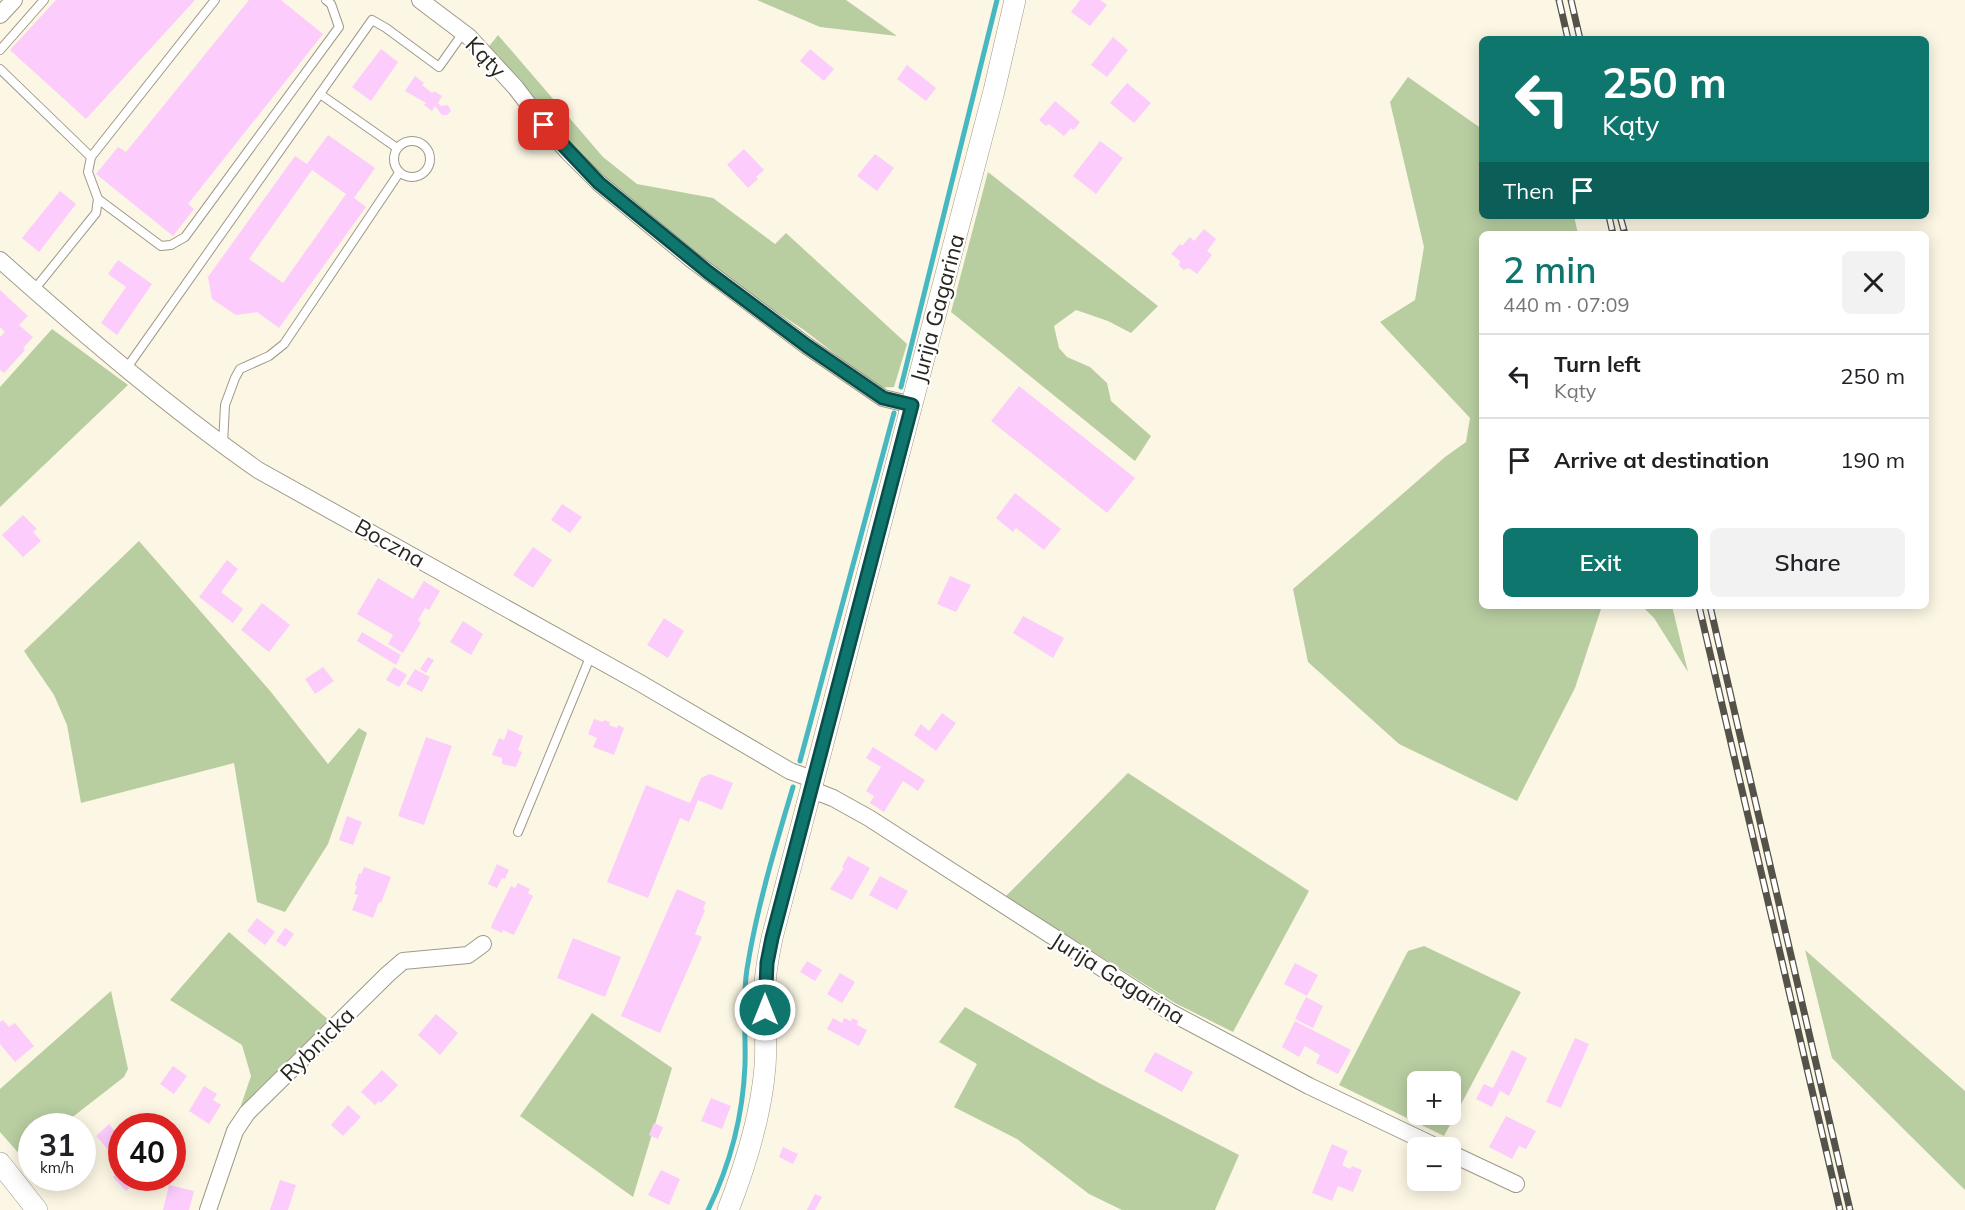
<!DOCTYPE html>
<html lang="en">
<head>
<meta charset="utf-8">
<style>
  :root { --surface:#fff; --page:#f2f2f2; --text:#202124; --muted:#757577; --line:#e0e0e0; --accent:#0f766e }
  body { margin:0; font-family:Mulish,sans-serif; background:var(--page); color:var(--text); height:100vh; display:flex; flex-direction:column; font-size:22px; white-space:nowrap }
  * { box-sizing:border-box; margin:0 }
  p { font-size:20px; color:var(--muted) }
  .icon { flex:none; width:33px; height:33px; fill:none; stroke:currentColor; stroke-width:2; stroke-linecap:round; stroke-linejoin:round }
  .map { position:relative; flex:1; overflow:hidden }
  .sheet { position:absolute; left:1479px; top:231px; width:450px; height:378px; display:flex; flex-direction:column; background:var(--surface); border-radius:9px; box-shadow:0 3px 15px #0003 }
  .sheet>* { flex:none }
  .hud { position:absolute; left:1479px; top:36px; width:450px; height:183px; border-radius:9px; box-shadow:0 3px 15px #0003; background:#0f766e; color:#fff; overflow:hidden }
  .tools { position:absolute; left:1407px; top:1071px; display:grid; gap:12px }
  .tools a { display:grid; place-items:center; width:54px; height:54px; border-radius:9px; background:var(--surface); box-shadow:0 3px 15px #0003; font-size:30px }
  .speed { position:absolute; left:18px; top:1113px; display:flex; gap:12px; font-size:30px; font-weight:700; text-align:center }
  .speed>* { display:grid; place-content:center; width:78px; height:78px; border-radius:50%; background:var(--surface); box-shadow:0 3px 15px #0003; line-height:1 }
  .speed small { font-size:15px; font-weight:400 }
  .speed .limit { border:9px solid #d22; background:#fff; color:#111 }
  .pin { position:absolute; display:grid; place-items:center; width:51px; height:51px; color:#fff; margin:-26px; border-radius:12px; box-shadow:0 3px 9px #0006 }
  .me { position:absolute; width:66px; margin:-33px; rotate:0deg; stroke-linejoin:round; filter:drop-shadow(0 0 4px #0008) }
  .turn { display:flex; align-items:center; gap:21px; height:126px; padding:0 24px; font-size:27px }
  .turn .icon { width:78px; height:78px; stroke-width:2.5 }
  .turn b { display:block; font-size:42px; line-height:51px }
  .then { display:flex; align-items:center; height:57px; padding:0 24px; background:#0003; gap:12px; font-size:22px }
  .round { display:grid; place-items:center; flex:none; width:63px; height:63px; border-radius:9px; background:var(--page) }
  .head { display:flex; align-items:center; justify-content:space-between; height:102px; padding:0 24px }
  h1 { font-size:36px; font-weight:600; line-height:45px; color:var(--accent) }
  .primary-button { display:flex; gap:12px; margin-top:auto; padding:12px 24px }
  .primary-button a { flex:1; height:69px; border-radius:9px; background:var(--accent); color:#fff; font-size:24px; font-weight:600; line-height:69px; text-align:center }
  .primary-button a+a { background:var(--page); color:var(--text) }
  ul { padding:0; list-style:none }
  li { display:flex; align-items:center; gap:18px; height:84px; padding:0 24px; border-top:2px solid var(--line) }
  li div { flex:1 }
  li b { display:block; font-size:22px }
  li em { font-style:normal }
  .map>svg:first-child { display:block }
</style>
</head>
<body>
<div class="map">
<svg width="1965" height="1210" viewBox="0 0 1965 1210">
  <rect width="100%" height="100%" fill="#fcf7e4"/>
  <g fill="#b8cea1" fill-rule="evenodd">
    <path d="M757,0H846L897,36L820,27Z"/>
    <path d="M498,35L603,157L637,184L713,198L775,244L786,233L907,344L894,387L879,388L804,330L724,277L589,166L543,115L498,55L487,49Z"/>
    <path d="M1408,77L1482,129V216H1574L1578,234H1482V606H1602L1575,688L1517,801L1399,744L1308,662L1293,589L1445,457L1466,442L1470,418L1380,322L1415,300L1424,247L1390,102Z"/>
    <path d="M988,172L1158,306L1131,333L1108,321L1076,310L1054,326L1059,348L1067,357L1090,367L1107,383L1111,401L1151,436L1135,461L951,312Z"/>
    <path d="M52,329L128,385L0,507V387Z"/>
    <path d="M139,541L271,692L328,764L359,728L367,733L328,844L285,912L257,902L234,763L81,803L67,725L54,695L24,651Z"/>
    <path d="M1642,606H1672L1688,672L1654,618Z"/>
    <path d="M1128,773L1309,891L1233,1032L1175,1003L1005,897Z"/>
    <path d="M229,932L332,1023L236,1120L251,1076L242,1045L170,1000Z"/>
    <path d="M1424,946L1521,992L1444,1136L1339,1085L1408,951ZM1418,1082H1450V1114H1418Z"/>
    <path d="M1805,950L1965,1091V1190L1832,1058Z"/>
    <path d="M111,991L128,1069L124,1077L61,1126H32L31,1150L22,1157L0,1132V1089Z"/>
    <path d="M965,1007L1099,1083L1239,1155L1215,1210H1122L1089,1194L1017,1139L954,1107L977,1064L939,1042Z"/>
    <path d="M592,1013L672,1068L633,1197L520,1116Z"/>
  </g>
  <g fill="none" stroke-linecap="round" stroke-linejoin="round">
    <g stroke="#47b8c2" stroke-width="5">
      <path d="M901,387L997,0"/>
      <path d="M800,761L894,413"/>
      <path d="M708,1210C730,1165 743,1114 745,1065C746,1033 742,1000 747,969C757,907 775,847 793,787"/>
    </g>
  </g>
  <g fill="#fcccfc" fill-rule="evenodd">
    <path d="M56,0H195L86,119L10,50Z"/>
    <path d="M249,0H281L323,34L188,204L194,209L173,236L96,174L118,147L126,152Z"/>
    <path d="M1080,0H1100L1107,5L1090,26L1071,12Z"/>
    <path d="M1113,37L1128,50L1107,77L1091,65Z"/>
    <path d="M381,49L398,62L371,101L352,87Z"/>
    <path d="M810,49L834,69L824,81L800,61Z"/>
    <path d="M907,65L936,88L926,101L897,79Z"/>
    <path d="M415,76L424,83L422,85L432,93L434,91L442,96L438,103L441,106L448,105L451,111L447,115H442L435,106L432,111L424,105L426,103L405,91Z"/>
    <path d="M1127,83L1151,103L1134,123L1110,103Z"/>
    <path d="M1055,101L1080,122L1074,130L1071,128L1064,136L1049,124L1046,126L1039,120Z"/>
    <path d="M328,135L375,168L354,198L366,207L279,328L257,312L236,315L212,299L208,277L295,156L307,164ZM312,170L346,194L283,283L249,259Z"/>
    <path d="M1100,141L1123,158L1096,194L1073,176Z"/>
    <path d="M744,149L764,170L756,177L758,179L748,188L727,165Z"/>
    <path d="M875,154L894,168L877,191L857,176Z"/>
    <path d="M60,191L76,204L39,252L22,238Z"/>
    <path d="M1204,229L1216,239L1207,251L1212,255L1197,274L1189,268L1184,270L1179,266L1180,261L1171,254L1180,244L1182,246L1190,237L1194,241Z"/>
    <path d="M118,260L152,284L117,335L101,323L126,287L108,274Z"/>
    <path d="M0,290L28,316L19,325L33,337L23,348L25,350L4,373L0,370V337L5,332L0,327Z"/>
    <path d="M1019,386L1135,478L1107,513L991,421Z"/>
    <path d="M1015,493L1061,529L1044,550L1016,528L1013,532L996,518Z"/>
    <path d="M562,504L582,517L570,533L551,520Z"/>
    <path d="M23,515L37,529L33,532L41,541L23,557L2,535Z"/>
    <path d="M533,547L552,560L533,588L513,575Z"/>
    <path d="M227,560L238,569L221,592L243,609L233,623L199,597Z"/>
    <path d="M950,576L971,585L956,612L937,604Z"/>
    <path d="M378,578L413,599L424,581L440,591L429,610L425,608L418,620L421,623L403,653L388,644L393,635L357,614Z"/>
    <path d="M262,603L290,625L269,652L241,630Z"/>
    <path d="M1023,616L1064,638L1053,658L1013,633Z"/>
    <path d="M664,618L684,631L668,658L647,645Z"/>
    <path d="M463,621L483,634L471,655L450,642Z"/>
    <path d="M362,632L401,655L396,665L357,641Z"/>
    <path d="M428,657L434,660L426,673L420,669Z"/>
    <path d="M323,667L334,681L315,694L305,679Z"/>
    <path d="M394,667L407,675L399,687L386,680Z"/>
    <path d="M415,669L430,677L422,692L406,684Z"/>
    <path d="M942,713L956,723L936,751L914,735L921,724L929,731Z"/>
    <path d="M594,719L603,722L604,720L610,722L609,725L617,728L618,725L624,728L614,755L593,747L597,738L588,734Z"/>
    <path d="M508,729L523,736L518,750L522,752L516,767L502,764V758L492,755L499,738L504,740Z"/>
    <path d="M426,737L452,746L424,825L398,816Z"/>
    <path d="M873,747L925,780L918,791L903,781L884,812L870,803L874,796L866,791L881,767L866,758Z"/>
    <path d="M710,774L733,783L722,810L698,800L689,822L680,818L648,898L607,882L646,785L690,803L701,778Z"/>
    <path d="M347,816L362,822L353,845L339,840Z"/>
    <path d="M848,856L870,868L852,900L830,889L844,868L842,867Z"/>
    <path d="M497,864L509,870L505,879L502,878L497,888L488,884Z"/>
    <path d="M364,867L391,877L381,903L379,902L373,918L352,910L358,895L354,894L357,886L355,885L359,873L361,874Z"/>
    <path d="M880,876L908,891L897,910L869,895Z"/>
    <path d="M518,883L530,889L528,893L533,896L514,935L503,930L502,933L491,928L492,924L511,886L515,888Z"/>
    <path d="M677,889L706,902L703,909L705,910L695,934L702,937L660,1033L621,1016Z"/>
    <path d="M257,918L275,932L265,945L247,931Z"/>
    <path d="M285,928L294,934L285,947L276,941Z"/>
    <path d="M573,938L621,957L605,997L557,978Z"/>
    <path d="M807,961L822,970L815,981L800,972Z"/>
    <path d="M1295,963L1318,975L1307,996L1284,984Z"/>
    <path d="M840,973L855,982L842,1003L827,994Z"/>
    <path d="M1306,997L1323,1006L1313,1028L1295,1019Z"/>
    <path d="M436,1014L458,1033L440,1055L418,1035Z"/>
    <path d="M833,1018L842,1023L844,1018L851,1021L852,1018L858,1021L857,1025L867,1030L859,1046L827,1029Z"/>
    <path d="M3,1020L9,1027L15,1023L34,1046L15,1062L0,1044V1022Z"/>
    <path d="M1295,1021L1351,1050L1338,1074L1316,1063L1320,1055L1305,1046L1299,1057L1282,1047Z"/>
    <path d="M1575,1038L1589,1044L1561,1108L1546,1102Z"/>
    <path d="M1512,1050L1527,1058L1509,1096L1500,1091L1492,1107L1476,1099L1484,1084L1493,1088Z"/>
    <path d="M1155,1052L1193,1072L1182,1092L1144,1071Z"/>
    <path d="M173,1066L187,1076L174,1094L160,1084Z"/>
    <path d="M382,1070L398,1085L381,1103L379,1101L375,1105L361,1092Z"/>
    <path d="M204,1086L217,1094L213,1100L221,1105L209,1124L189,1111Z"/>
    <path d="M711,1098L731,1106L722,1129L701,1121Z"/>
    <path d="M348,1105L361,1117L343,1136L331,1125Z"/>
    <path d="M1506,1116L1536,1131L1526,1149L1519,1146L1512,1159L1489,1147Z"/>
    <path d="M654,1123L663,1127L658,1139L649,1135Z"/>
    <path d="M109,1124L116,1133L122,1128V1143L111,1153L96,1136Z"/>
    <path d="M82,1143L91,1155L82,1162Z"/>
    <path d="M1332,1144L1348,1151L1342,1165L1350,1169L1352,1166L1362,1170L1353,1192L1338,1186L1332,1201L1312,1193Z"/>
    <path d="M783,1147L798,1154L793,1164L779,1157Z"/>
    <path d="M122,1169V1178H140L126,1191L113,1177Z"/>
    <path d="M661,1170L680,1179L669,1205L648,1195Z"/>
    <path d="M280,1180L296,1185L288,1210H270Z"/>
    <path d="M169,1185L194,1191L189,1210H163Z"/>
    <path d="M815,1194L822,1197L815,1210H807Z"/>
  </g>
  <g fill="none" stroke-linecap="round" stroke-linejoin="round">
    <defs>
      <g id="service">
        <path d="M0,50L44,0"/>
        <path d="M0,69L91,157"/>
        <path d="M320,94L397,148"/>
        <circle cx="412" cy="159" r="18"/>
        <path d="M98,199L161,246L171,245L185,237L339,27L331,4L326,0"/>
        <path d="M34,290L96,213L98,199L88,172L91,157L215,0"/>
        <path d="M126,369L372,20L386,28L439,67L463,33"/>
        <path d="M223,444L225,405L235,378L240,369L269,356L284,344L399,173"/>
        <path d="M518,832L591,655"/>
      </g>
      <g id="minor">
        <path d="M420,0L469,37L516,88L544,125L568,152L599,183L691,259L807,346L883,398L912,405"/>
        <path d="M0,15L14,0"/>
        <path d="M0,260C83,334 167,406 258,470L640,683L790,771L812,779"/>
        <path d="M810,789L833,798L869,818L1170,1012L1309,1086L1439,1148"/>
        <path d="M1450,1153L1516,1184"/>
        <path d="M208,1210L235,1131L247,1113L388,974L403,961L468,955L483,944"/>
      </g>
      <g id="tertiary">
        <path d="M0,1163L37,1210"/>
        <path d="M728,1210C746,1164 761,1116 765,1067C767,1040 764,1014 765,988C765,971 769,954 772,938L994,91L1015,0"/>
      </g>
    </defs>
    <use href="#service" stroke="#9e9988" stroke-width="10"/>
    <use href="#minor" stroke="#9e9988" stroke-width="18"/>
    <use href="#tertiary" stroke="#9e9988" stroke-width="22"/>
    <use href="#service" stroke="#fff" stroke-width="8"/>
    <use href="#minor" stroke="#fff" stroke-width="16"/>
    <use href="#tertiary" stroke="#fff" stroke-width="21"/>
    <defs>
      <g id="rail">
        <path d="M1559,0L1568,39"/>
        <path d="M1571,0L1580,39"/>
        <path d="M1609,216L1613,234"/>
        <path d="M1620,216L1625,234"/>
        <path d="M1699,606L1840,1210"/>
        <path d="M1710,606L1850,1210"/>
      </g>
    </defs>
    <use href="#rail" stroke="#555249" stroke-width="7"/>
    <use href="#rail" stroke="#fff" stroke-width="4.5" stroke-dasharray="14" stroke-linecap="butt"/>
  </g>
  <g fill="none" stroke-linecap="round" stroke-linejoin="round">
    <defs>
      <path id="route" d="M544,125L599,183L708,272L807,346L883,398L912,405L772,938L767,963L765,1010"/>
    </defs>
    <use href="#route" stroke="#0a4d48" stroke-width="15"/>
    <use href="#route" stroke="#0f766e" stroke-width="10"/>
  </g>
  <g text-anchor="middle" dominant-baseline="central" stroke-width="4.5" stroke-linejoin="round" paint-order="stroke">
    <g font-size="22" fill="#28261f" stroke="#fff">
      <text transform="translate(486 57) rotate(46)">Kąty</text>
      <text transform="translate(937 308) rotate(-75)">Jurija Gagarina</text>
      <text transform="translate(390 543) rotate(29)">Boczna</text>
      <text transform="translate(1118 978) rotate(32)">Jurija Gagarina</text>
      <text transform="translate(317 1044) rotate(-45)">Rybnicka</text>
    </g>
  </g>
</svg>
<div class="tools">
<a>+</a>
<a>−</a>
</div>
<div class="speed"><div>31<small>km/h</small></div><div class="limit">40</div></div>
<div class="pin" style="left:544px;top:125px;background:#d93025"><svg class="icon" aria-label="arrive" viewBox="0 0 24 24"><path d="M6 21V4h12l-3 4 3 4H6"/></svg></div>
<svg class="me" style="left:765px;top:1010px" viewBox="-20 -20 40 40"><circle r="17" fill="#0f766e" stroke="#fff" stroke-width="3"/><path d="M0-11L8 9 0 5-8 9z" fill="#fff"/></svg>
<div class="hud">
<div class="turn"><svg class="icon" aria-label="left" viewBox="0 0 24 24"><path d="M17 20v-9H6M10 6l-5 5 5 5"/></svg><div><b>250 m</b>Kąty</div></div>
<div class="then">Then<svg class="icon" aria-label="arrive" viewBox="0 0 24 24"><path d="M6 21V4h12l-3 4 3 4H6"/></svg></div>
</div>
<section class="sheet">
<div class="head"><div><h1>2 min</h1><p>440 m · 07:09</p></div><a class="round"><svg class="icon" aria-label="close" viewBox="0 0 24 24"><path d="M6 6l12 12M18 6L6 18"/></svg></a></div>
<ul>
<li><svg class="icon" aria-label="left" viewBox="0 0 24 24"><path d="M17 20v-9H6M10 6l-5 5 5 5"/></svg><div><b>Turn left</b><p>Kąty</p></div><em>250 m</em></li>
<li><svg class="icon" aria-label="arrive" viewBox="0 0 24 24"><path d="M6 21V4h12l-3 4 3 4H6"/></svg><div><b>Arrive at destination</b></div><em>190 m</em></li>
</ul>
<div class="primary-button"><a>Exit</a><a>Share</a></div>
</section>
</div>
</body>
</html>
